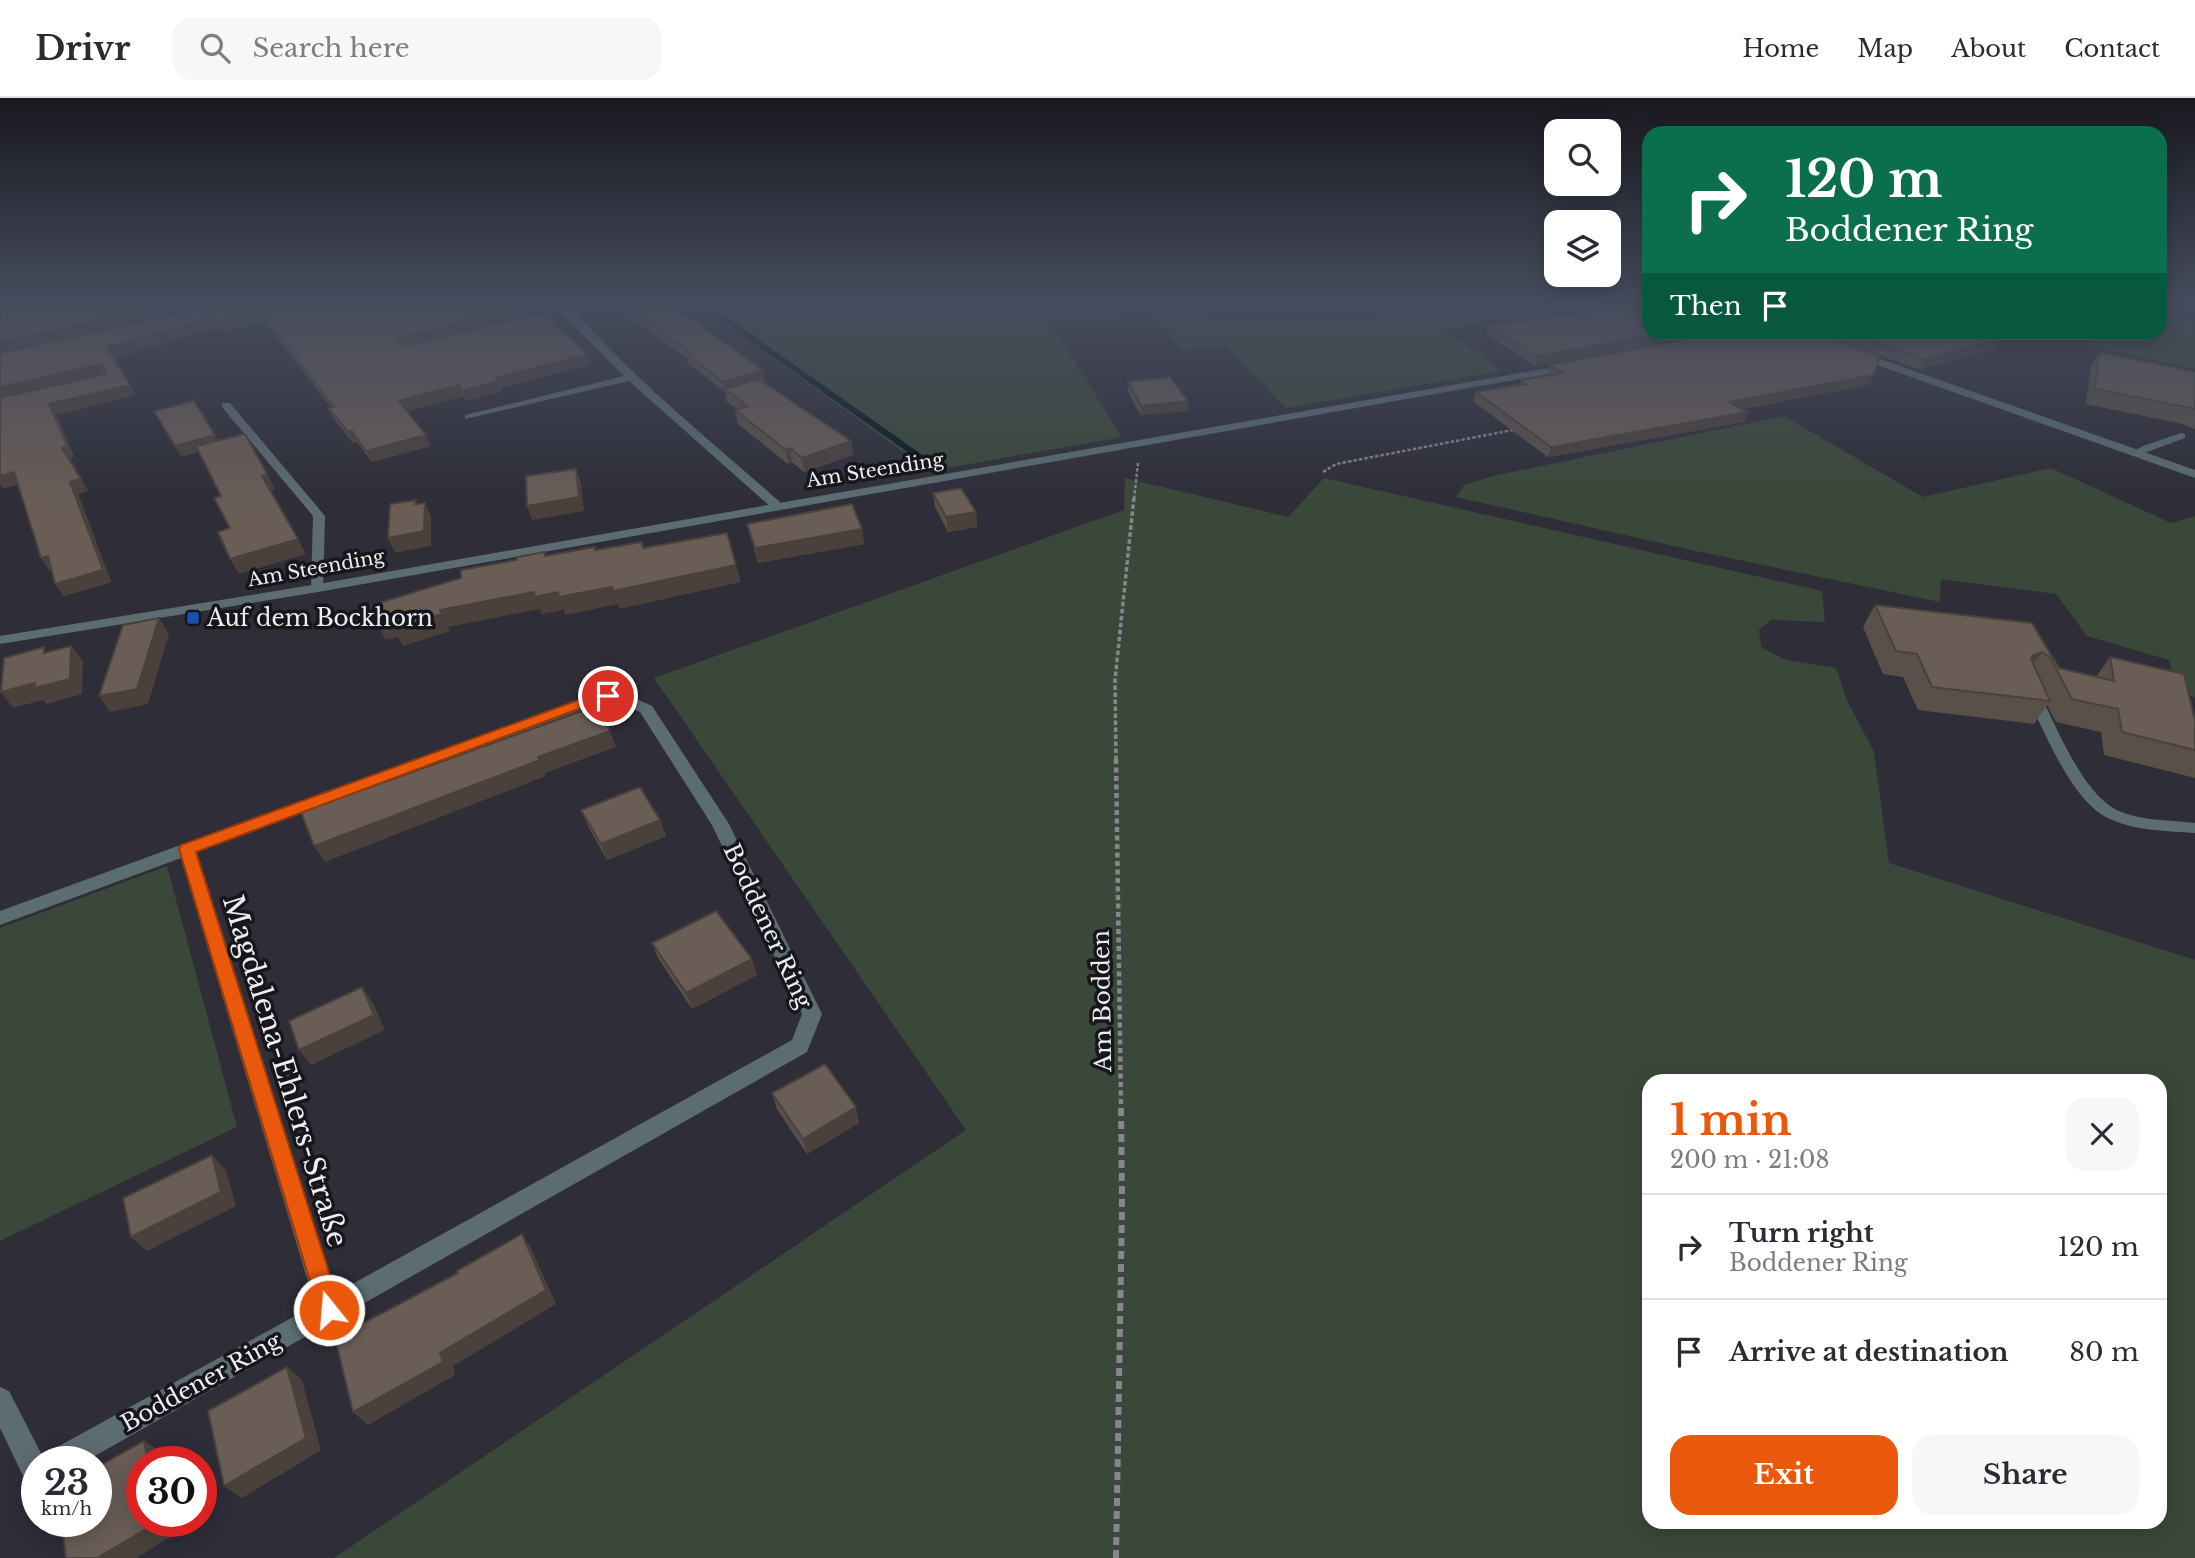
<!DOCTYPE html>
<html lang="en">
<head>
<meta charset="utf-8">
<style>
  :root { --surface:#fff; --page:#f7f7f7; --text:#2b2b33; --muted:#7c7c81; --line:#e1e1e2; --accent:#ea580c }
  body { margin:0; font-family:"Libre Baskerville",serif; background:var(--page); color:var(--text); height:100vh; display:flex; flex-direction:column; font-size:26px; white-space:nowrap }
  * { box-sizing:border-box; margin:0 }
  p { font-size:23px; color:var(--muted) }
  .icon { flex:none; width:38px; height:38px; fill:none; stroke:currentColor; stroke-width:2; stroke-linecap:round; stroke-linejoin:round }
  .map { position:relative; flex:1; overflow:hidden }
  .details { position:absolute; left:1642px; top:976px; width:525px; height:455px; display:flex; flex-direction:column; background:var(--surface); border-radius:21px; box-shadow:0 4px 18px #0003 }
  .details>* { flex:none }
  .guide { position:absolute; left:1642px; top:28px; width:525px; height:214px; border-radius:21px; box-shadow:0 4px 18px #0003; background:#0b6e4f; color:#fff; overflow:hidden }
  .fabs { position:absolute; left:1544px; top:21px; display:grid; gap:14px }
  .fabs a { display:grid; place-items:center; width:77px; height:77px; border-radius:14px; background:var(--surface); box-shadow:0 4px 18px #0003; font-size:35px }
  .speed { position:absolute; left:21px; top:1348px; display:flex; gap:14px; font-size:35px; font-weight:700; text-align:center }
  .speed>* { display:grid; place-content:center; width:91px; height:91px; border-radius:50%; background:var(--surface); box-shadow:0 4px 18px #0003; line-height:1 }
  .speed small { font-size:18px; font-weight:400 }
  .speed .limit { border:10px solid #d22; background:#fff; color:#111 }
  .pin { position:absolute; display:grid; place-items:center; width:60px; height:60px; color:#fff; margin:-30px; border:4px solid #fff; border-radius:50%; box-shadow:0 2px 7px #0007 }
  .me { position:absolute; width:77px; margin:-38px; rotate:343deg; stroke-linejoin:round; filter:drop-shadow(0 0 5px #0008) }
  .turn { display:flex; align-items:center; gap:24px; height:147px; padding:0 28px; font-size:32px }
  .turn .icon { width:91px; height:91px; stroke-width:2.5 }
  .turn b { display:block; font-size:49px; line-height:60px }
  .then { display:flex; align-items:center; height:66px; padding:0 28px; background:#0003; gap:14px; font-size:26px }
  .round { display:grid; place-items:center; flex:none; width:74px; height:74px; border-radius:21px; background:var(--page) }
  .headline { display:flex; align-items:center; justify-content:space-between; height:119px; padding:0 28px }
  h1 { font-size:42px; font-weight:700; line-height:52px; color:var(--accent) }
  .button { display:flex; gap:14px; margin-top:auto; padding:14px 28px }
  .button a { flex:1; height:80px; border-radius:21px; background:var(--accent); color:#fff; font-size:28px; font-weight:700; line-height:80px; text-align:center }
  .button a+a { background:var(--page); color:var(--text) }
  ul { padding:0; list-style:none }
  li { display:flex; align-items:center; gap:21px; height:105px; padding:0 28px; border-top:2px solid var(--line) }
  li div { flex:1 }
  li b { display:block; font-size:26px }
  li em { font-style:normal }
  header { display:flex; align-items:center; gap:42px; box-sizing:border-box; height:98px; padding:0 35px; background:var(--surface); border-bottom:2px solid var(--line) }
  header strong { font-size:33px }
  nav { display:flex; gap:38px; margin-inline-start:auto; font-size:24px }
  .search { width:490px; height:63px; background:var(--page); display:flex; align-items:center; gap:18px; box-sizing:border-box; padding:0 24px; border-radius:21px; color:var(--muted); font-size:26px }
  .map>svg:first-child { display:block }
</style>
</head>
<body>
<header>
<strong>Drivr</strong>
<div class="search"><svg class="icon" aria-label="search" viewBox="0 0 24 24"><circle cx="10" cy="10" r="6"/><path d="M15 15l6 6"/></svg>Search here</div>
<nav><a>Home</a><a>Map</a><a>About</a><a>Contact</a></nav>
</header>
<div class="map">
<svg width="2195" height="1460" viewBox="0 0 2195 1460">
  <rect width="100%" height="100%" fill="#2e2d38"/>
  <g fill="#3a4839" fill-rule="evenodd">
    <path d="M690,201H1162C1200,238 1351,222 1405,218L1400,201H1614L1445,231L1501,273L1286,310L1226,248L1182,253L1148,213L1050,225L1122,339L930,373Z"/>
    <path d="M2166,216L2195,227V271L2079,246L2111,235L2160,234V218Z"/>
    <path d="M1784,318L1923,399L2051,370L2171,425L2195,418V600L2176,591L2169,562L2087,538L2056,496L1941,481L1940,504L1696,453L1456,399L1464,387L1497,377Z"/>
    <path d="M1125,380L1288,419L1324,380L1822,493L1825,524L1771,522L1759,532L1761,549L1786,562L1836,570L1847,602L1874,654L1889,765L2195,862V1460H334L966,1032L654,580L1124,412ZM1648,984H2160V1424H1648Z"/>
    <path d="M167,768L237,1029L0,1143V830Z"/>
  </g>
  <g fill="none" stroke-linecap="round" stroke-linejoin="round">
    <path stroke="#001921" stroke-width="6" d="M696,201L927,364"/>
    <g stroke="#87868f" stroke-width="2.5" stroke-dasharray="3.5 2" stroke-linecap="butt">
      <path d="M1323,374L1336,366L1518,331"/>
      <path d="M1134,401L1138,365"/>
    </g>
    <path stroke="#87868f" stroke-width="3.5" stroke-dasharray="4.5 2.5" stroke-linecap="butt" d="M1116,662L1115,582L1134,399"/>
    <path stroke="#87868f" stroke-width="4.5" stroke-dasharray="5 3.5" stroke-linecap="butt" d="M1116,661L1121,1007"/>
    <path stroke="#87868f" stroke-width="6" stroke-dasharray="8 5" stroke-linecap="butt" d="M1116,1460L1122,1109L1121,1005"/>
    <g fill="#5c6d72" fill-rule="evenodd">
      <path d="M2181,335L2185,336V340L2139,357L2130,355L2143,348Z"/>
      <path d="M2033,593L2040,597C2058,631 2083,697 2119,713C2142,723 2171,722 2195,725V735C2167,733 2136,733 2110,721C2071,704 2045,633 2026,597Z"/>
    </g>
    <g fill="#5c6d72" fill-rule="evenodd">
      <path d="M548,201C569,201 586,227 601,242C657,300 720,351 780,404V410H772L629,283L465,321V317L624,278Z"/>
      <path d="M1852,254H1860L2195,372V380L1852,258Z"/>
      <path d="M222,305H230L325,418L323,493H313L311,490L313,418L222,309Z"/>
      <path d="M605,595L630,598L652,608L729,726L822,916L807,954L86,1363H47L50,1353L315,1207L181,760L0,827V813L583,600ZM618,605L640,614L712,727L802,916L792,942L336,1195L197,754L594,607Z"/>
      <path d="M0,1289L9,1293L45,1363H37V1390L27,1386L0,1330Z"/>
    </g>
    <path fill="#5c6d72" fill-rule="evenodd" d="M1572,266L1576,267V271L318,494L0,546V538L318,486Z"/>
  </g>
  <g fill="#5a504a">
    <path d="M0,201H546L547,204L531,208L534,217L591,266L501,290L502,293L467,303L463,298L407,313L426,337L430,348L372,364L357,344L353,345L334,321L328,310L331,309L264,223L225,234L217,230L114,260L136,297L56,317L74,358L70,361L88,393L78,396L111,484L64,498L51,471L49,472L18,387L3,390L0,386Z"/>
    <path d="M604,201H662L763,272L765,283L762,284L851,343L853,357L804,374L792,364L788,366L738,326L735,312L737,311L727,304L725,294L688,265L687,260Z"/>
    <path d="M1489,228L1648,234H1718L1535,268L1487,237Z"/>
    <path d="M1816,234H1991L1979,237L2000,241L1995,251L1918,271Z"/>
    <path d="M2099,254L2195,274V331L2183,326L2086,306L2091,269Z"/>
    <path d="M1550,267L1869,287L1741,311L1744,324L1548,359L1474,304L1476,294L1520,287L1521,282L1550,277L1548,276Z"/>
    <path d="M1128,284L1188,303V313L1140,317L1128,293Z"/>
    <path d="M933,395L976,414L977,429L948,434L935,409Z"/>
    <path d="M747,426L862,431L864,446L758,465Z"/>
    <path d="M1875,507L2032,525L2059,570L2096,579L2110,559L2195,623V680L2104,657L2101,634L2056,624L2047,607L2034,626L1918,612L1903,579L1883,576L1863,529Z"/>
    <path d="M581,712L660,722L666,738L607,762L588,728Z"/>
    <path d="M652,845L757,877L692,911L658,860Z"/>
    <path d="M772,995L859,1025L807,1056L777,1011Z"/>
  </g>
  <g fill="#4a413c">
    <path d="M200,201H251L0,255V244Z"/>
    <path d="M522,201H546L547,204L531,208L534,217L404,250L398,243L400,240Z"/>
    <path d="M260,213L264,223L225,234L220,224Z"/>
    <path d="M212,220L217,230L113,260L107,249Z"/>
    <path d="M1670,234H1718L1535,268L1537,258Z"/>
    <path d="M1961,234H1991L1957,243Z"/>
    <path d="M2000,241L1995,251L1918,271L1923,261Z"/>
    <path d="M588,256L591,266L501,290L502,293L467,303L463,292L496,280Z"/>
    <path d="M98,267L104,277L0,301V289Z"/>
    <path d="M763,272L765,283L728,294L725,291L723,284Z"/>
    <path d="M1874,277L1869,287L1726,313L1729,304Z"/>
    <path d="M130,287L136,297L56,317L74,358L70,361L88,393L78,396L111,484L64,498L55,486L70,384L62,350L49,306Z"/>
    <path d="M459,287L463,298L403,314L399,303Z"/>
    <path d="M1188,303V313L1140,317L1141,308Z"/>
    <path d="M1748,314L1744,324L1548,359L1551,349Z"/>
    <path d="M352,333L357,344L353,345L348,334Z"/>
    <path d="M215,337L221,348L181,359L175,348Z"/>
    <path d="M426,337L430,348L372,364L366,353Z"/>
    <path d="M851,343L853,357L804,374L802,360Z"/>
    <path d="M790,350L792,364L788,366L786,352Z"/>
    <path d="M576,371L581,385L584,413L532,422L527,408Z"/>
    <path d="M14,374L22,386L3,390L0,386V378Z"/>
    <path d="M267,376L275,391L269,392L262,378Z"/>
    <path d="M425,405L431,419V448L395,455L388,440Z"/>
    <path d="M976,414L977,429L948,434L946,419Z"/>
    <path d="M862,431L864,446L758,465L755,450Z"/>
    <path d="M298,441L306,456L239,476L230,461Z"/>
    <path d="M48,458L56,470L49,472L41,460Z"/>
    <path d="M736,467L741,484L619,511L618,506L565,517L564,512L542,516L540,511L448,529L450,533L403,548L398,539L385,542L377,524L534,494H558L612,489Z"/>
    <path d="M159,520L169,536L148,606L110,614L99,598Z"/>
    <path d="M71,548L83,563L82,596L47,606L43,602L13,610L1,594Z"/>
    <path d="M2042,554L2026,577L2032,558Z"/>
    <path d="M610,633L616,649L545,675L546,678L325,764L314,748L538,659Z"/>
    <path d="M660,722L666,738L607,762L601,746Z"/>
    <path d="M752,861L757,877L692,911L686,895Z"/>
    <path d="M362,889L373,905L385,932L311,967L299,952Z"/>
    <path d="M856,1009L859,1025L807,1056L803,1041Z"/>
    <path d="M212,1057L226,1072L236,1108L147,1153L131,1139Z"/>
    <path d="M522,1136L531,1150L556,1206L453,1268L455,1277L368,1327L353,1314L440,1255Z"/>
    <path d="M287,1269L302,1282L321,1352L242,1400L224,1388Z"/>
    <path d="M144,1343L163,1355L164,1363H148Z"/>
    <path d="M158,1423H175L177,1435L136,1460H97Z"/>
  </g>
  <g fill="#695d56" stroke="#4a413c" stroke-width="2">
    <path d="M0,201H200L0,244Z"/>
    <path d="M246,201H524L531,207L400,240L398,243L406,248L540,215L588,256L496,280L499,283L463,292L459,287L399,303L426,337L366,353L352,333L348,334L328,310L334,309L260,213L220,224L212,220L107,249L130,287L49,306L67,347L62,350L81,381L70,384L103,472L55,486L48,458L41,460L14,374L0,378V300L105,276V269L98,267L0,289V255Z"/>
    <path d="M615,201H662L763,272L723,284L686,255L690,254Z"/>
    <path d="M1648,202V234H1670L1537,258L1489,228L1593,213Z"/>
    <path d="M1725,234H1814L1880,258L1874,277L1729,304L1748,314L1551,349L1476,294L1526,286L1521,282L1563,275L1550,267Z"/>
    <path d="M1846,234H1965L2000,241L1923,261Z"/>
    <path d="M2099,254L2195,274V311L2095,291Z"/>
    <path d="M1170,279L1188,303L1141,308L1128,284Z"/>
    <path d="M758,281L851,343L802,360L790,350L786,352L735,312L748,308L724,291Z"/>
    <path d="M194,303L215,337L175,348L154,313Z"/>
    <path d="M245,336L267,376L262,378L298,441L230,461L218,434L230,430L214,400L221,398L196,348Z"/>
    <path d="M576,371L579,399L527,408L526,378Z"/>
    <path d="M961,390L976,414L946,419L933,395Z"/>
    <path d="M416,402L415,406L425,405L424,433L388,440L390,406Z"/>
    <path d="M852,406L862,431L755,450L747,426Z"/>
    <path d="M727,435L736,467L613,493L612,489L559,499L558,494L535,499L534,494L440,512L442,516L394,531L390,522L377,524L372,507L461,480V472L517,462V459L545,454V458L595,449V452L642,444L643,450Z"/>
    <path d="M1875,507L2032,525L2059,570L2114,583L2110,559L2184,576L2195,623V652L2122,634L2118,611L2072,601L2050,559L2042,554L2032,558L2031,561L2050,603L1932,589L1917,556L1896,553Z"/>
    <path d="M159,520L137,591L99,598L123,527Z"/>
    <path d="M71,548L70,581L34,590L35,585L1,594L4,560L44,549V555Z"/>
    <path d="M596,608L610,633L538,659L540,662L314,748L301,714Z"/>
    <path d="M640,689L660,722L601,746L581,712Z"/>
    <path d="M716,813L752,861L686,895L652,845Z"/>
    <path d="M362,889L374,917L299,952L289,923Z"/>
    <path d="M825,966L856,1009L803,1041L772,995Z"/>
    <path d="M212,1057L221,1094L131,1139L123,1100Z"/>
    <path d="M522,1136L546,1192L440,1255L443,1264L353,1314L335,1240L458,1175L457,1173Z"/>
    <path d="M287,1269L306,1340L224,1388L208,1313Z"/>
    <path d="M144,1343L148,1363H142V1423H158V1424L97,1460H66L61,1423H96V1370Z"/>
  </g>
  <linearGradient id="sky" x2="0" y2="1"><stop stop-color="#19191f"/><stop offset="0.5" stop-color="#464c5e"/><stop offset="1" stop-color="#464c5e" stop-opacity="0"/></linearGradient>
  <rect width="2195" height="406" fill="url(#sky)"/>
  <path fill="#ea580c" stroke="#983908" stroke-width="2" d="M608,594L613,595V601L592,606L196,754L341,1212L337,1220L329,1223L321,1220L179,751L181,747L584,600Z"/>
  <rect fill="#1a4fb4" stroke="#16161b" stroke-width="2.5" x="186" y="513" width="14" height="14" rx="3.5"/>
  <g text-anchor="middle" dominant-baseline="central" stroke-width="7" stroke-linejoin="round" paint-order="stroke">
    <g font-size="19" fill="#ededf4" stroke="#16161b">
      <text transform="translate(875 372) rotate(-9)">Am Steending</text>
      <text transform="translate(316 470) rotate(-10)">Am Steending</text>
    </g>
    <g font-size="23" fill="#ededf4" stroke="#16161b" text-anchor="start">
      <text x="207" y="520">Auf dem Bockhorn</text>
    </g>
    <g font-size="23" fill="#ededf4" stroke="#16161b">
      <text transform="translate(768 828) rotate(65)">Boddener Ring</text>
      <text transform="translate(1102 903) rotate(-91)">Am Bodden</text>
      <text transform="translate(201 1284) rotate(-29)">Boddener Ring</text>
    </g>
    <g font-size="28" fill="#ededf4" stroke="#16161b">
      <text transform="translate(285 973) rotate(73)">Magdalena-Ehlers-Straße</text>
    </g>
  </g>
</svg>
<div class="fabs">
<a><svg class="icon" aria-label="search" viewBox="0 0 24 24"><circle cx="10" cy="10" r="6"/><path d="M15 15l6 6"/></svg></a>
<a><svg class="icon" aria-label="layers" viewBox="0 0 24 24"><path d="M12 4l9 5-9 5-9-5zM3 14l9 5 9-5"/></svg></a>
</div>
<div class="speed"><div>23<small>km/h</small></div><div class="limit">30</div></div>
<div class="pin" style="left:608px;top:598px;background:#d93025"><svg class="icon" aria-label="arrive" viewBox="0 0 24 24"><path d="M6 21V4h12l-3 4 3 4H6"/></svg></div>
<svg class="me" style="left:329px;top:1212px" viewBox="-20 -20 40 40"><circle r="17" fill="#ea580c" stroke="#fff" stroke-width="3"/><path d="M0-11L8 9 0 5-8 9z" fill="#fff"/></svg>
<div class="guide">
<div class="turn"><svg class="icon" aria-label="right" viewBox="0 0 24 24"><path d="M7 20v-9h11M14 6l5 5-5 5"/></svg><div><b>120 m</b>Boddener Ring</div></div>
<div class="then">Then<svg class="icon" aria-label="arrive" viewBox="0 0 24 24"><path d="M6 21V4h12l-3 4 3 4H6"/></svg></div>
</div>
<section class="details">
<div class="headline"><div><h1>1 min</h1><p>200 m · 21:08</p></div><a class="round"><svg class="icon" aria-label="close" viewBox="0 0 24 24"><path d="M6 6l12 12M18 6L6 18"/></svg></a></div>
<ul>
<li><svg class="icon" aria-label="right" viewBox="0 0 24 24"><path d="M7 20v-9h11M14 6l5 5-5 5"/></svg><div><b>Turn right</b><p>Boddener Ring</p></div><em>120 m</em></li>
<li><svg class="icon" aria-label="arrive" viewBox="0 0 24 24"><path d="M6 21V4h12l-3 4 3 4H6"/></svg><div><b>Arrive at destination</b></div><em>80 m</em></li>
</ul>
<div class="button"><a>Exit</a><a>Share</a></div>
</section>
</div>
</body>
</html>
